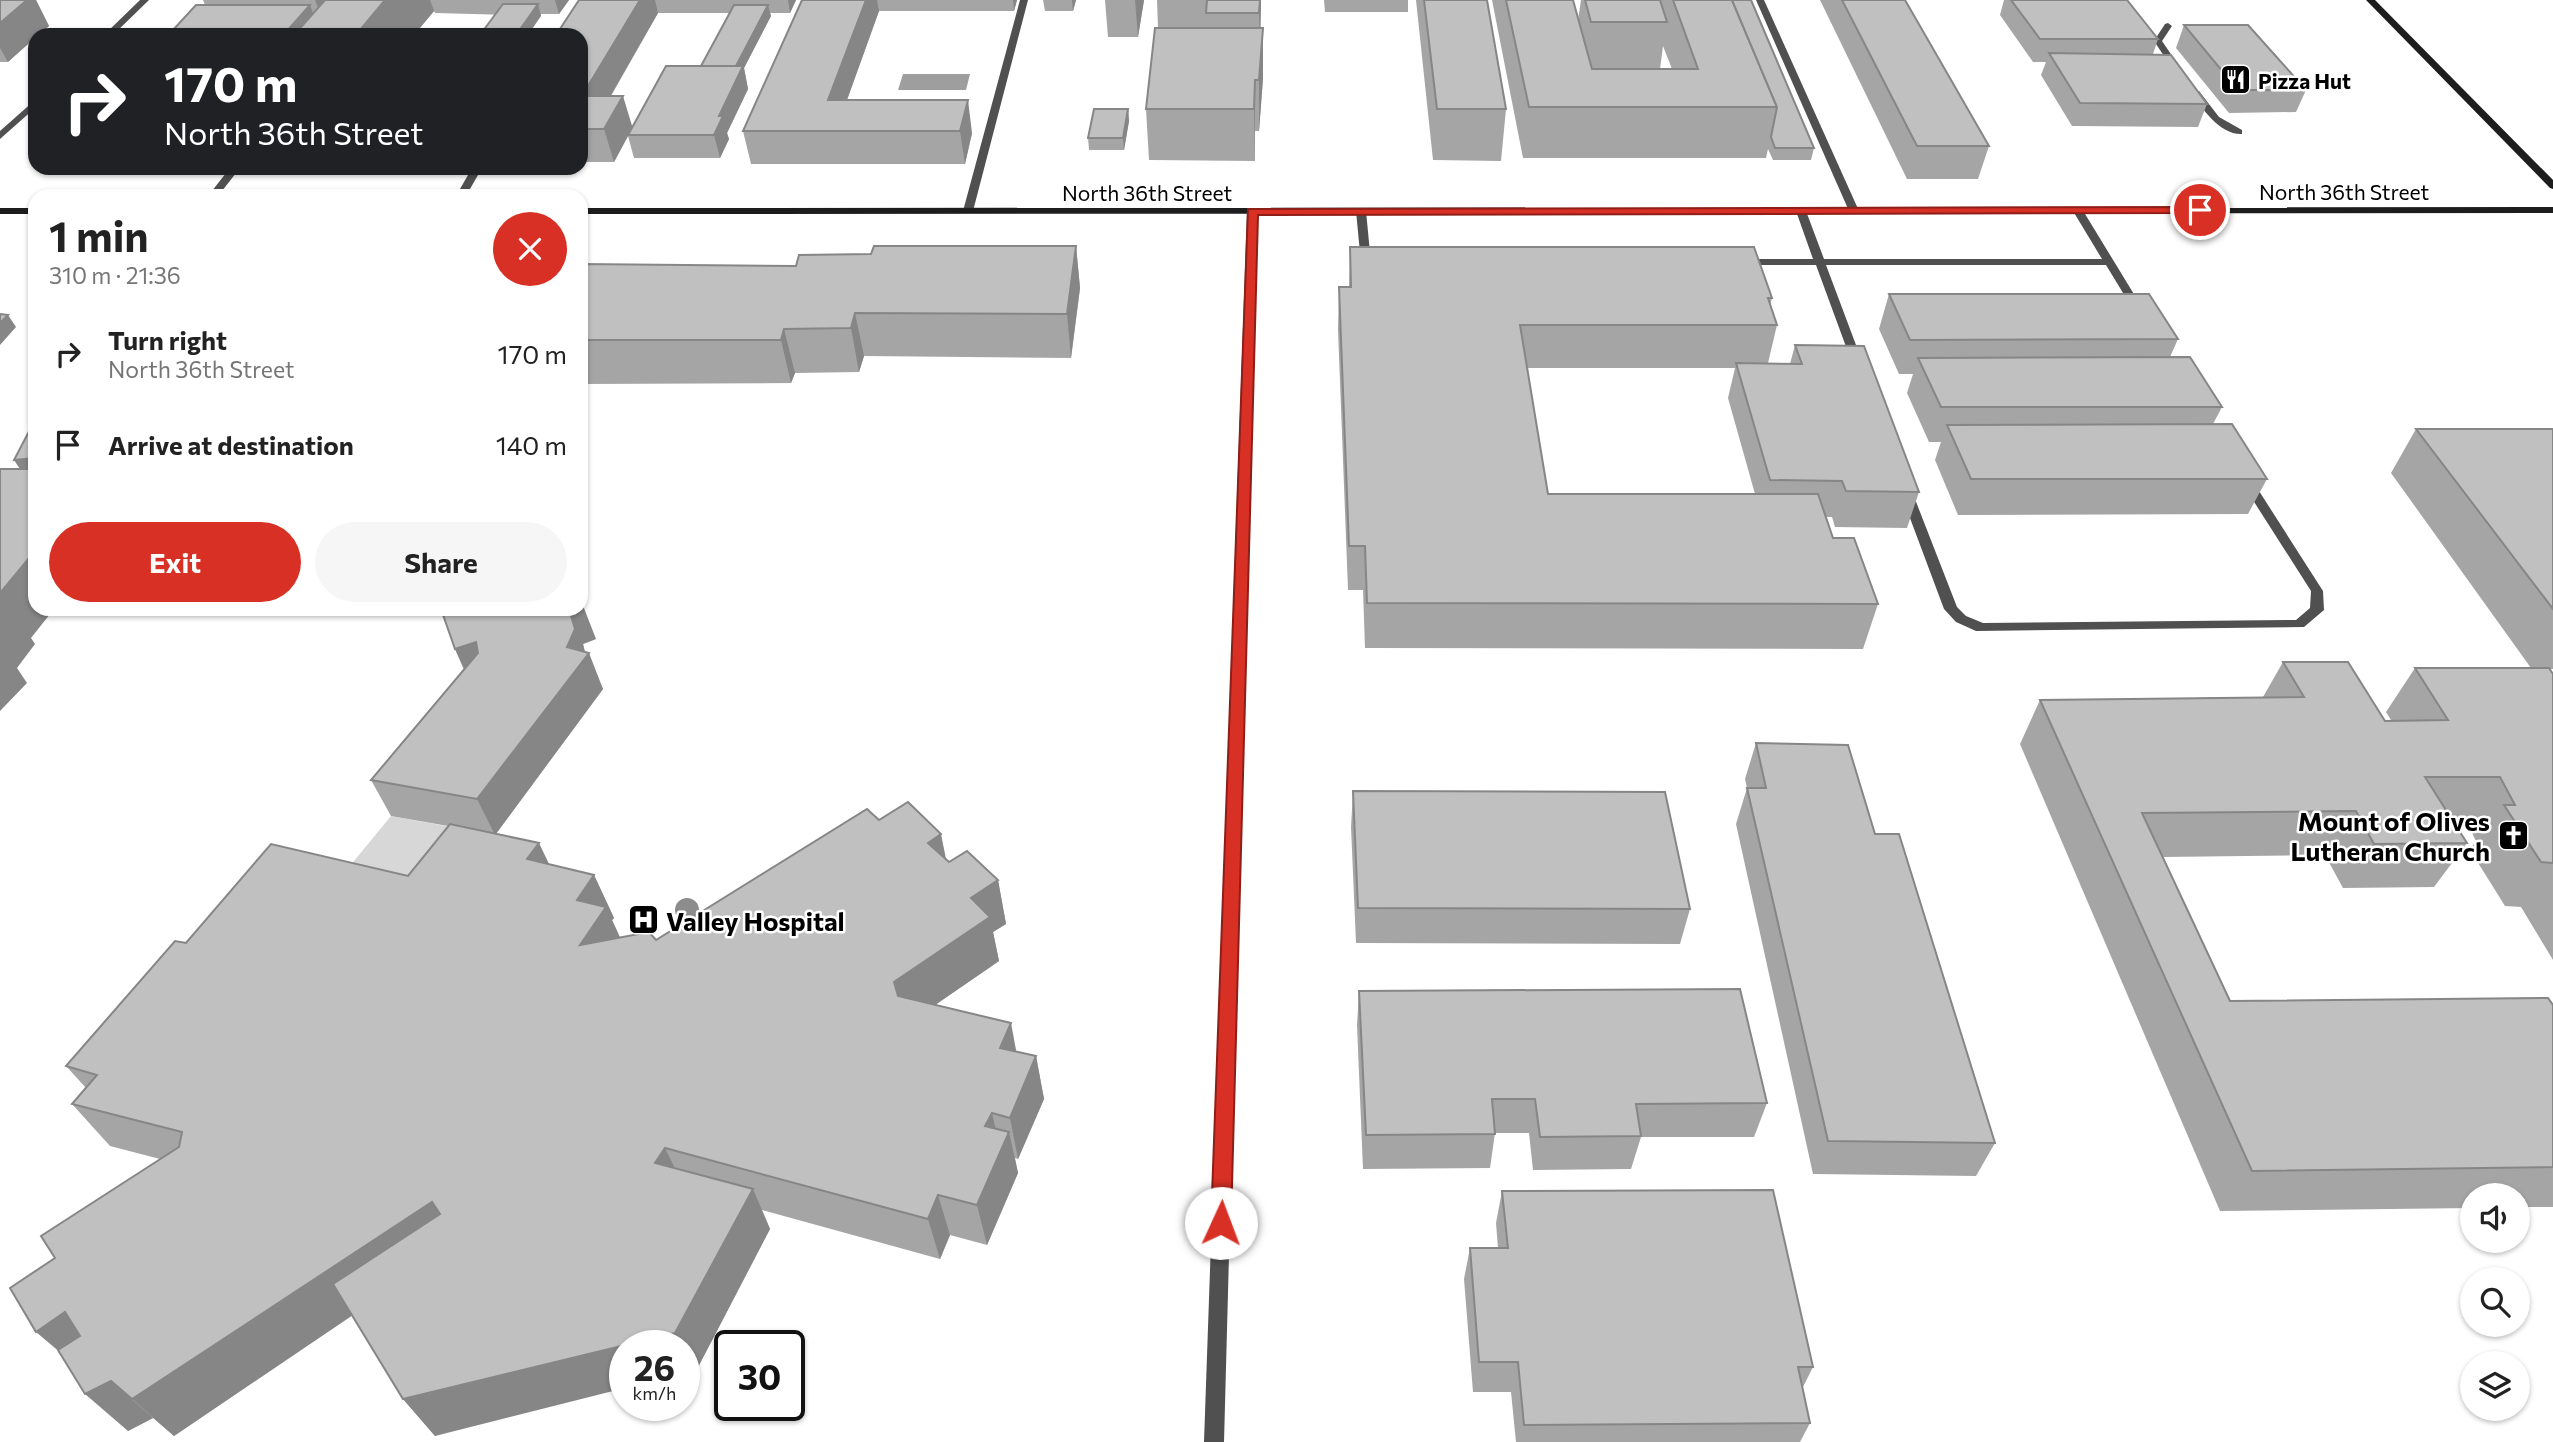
<!DOCTYPE html>
<html lang="en">
<head>
<meta charset="utf-8">
<style>
  :root { --surface:#fff; --page:#f6f6f6; --text:#222; --muted:#767676; --accent:#d93025 }
  body { margin:0; font-family:Commissioner,sans-serif; background:var(--page); color:var(--text); height:100vh; display:flex; flex-direction:column; font-size:26px; white-space:nowrap }
  * { box-sizing:border-box; margin:0 }
  p { font-size:23px; color:var(--muted) }
  .icon { flex:none; width:38px; height:38px; fill:none; stroke:currentColor; stroke-width:2; stroke-linecap:round; stroke-linejoin:round }
  .map { position:relative; flex:1; overflow:hidden }
  .sheet { position:absolute; left:28px; top:189px; width:560px; height:427px; display:flex; flex-direction:column; background:var(--surface); border-radius:21px; box-shadow:0 2px 5px #0004 }
  .sheet>* { flex:none }
  .hud { position:absolute; left:28px; top:28px; width:560px; height:147px; border-radius:21px; box-shadow:0 2px 5px #0004; background:#202124; color:#fff; overflow:hidden }
  .fabs { position:absolute; left:2460px; top:1183px; display:grid; gap:14px }
  .fabs a { display:grid; place-items:center; width:70px; height:70px; border-radius:50%; background:var(--surface); box-shadow:0 2px 5px #0004; font-size:35px }
  .speed { position:absolute; left:609px; top:1330px; display:flex; gap:14px; font-size:35px; font-weight:700; text-align:center }
  .speed>* { display:grid; place-content:center; width:91px; height:91px; border-radius:50%; background:var(--surface); box-shadow:0 2px 5px #0004; line-height:1 }
  .speed small { font-size:18px; font-weight:400 }
  .speed .limit { border:4px solid #111; border-radius:10px; background:#fff; color:#111 }
  .pin { position:absolute; display:grid; place-items:center; width:60px; height:60px; color:#fff; margin:-30px; border:4px solid #fff; border-radius:50%; box-shadow:0 2px 7px #0007 }
  .me { position:absolute; width:77px; margin:-38px; rotate:2deg; stroke-linejoin:round; filter:drop-shadow(0 0 5px #0008) }
  .turn { display:flex; align-items:center; gap:24px; height:147px; padding:0 21px; font-size:32px }
  .turn .icon { width:91px; height:91px; stroke-width:2.5 }
  .turn b { display:block; font-size:49px; line-height:60px }
  .round { display:grid; place-items:center; flex:none; width:74px; height:74px; border-radius:37px; background:var(--page) }
  .headline { display:flex; align-items:center; justify-content:space-between; height:119px; padding:0 21px }
  h1 { font-size:42px; font-weight:700; line-height:52px }
  .action { display:flex; gap:14px; margin-top:auto; padding:14px 21px }
  .action a { flex:1; height:80px; border-radius:42px; background:var(--accent); color:#fff; font-size:28px; font-weight:700; line-height:80px; text-align:center }
  .action a+a { background:var(--page); color:var(--text) }
  ul { padding:0; list-style:none }
  li { display:flex; align-items:center; gap:21px; height:91px; padding:0 21px }
  li div { flex:1 }
  li b { display:block; font-size:26px }
  li em { font-style:normal }
  .map>svg:first-child { display:block }
</style>
</head>
<body>
<div class="map">
<svg width="2553" height="1442" viewBox="0 0 2553 1442">
  <rect width="100%" height="100%" fill="#fff"/>
  <path fill="#d7d7d7" d="M391,816L495,835L473,868L326,895Z"/>
  <path fill="#9e9e9e" d="M903,74H970L966,90H898Z"/>
  <g fill="none" stroke-linecap="round" stroke-linejoin="round">
    <g fill="#505050" fill-rule="evenodd">
      <path d="M1020,0H1028L973,211L964,213L963,211Z"/>
      <path d="M1756,0H1764L1859,211L1858,213L1849,211Z"/>
      <path d="M2168,23L2172,26L2162,41L2181,69L2177,72L2174,71L2154,41L2165,24Z"/>
      <path d="M2193,91H2199L2219,117L2242,130V134C2220,135 2203,109 2191,93Z"/>
      <path d="M230,168H240L218,196H208Z"/>
      <path d="M472,168H482L466,196H456Z"/>
      <path d="M1361,208L1366,211L1371,263L1366,266L1361,263L1356,211Z"/>
      <path d="M1801,208L1806,211L1824,259H2102L2073,211L2082,209L2143,309L2142,311H2134L2106,265H1826L1862,361L1856,364L1852,363L1816,265H1739L1734,262L1739,259H1813L1796,211Z"/>
      <path d="M2248,479L2252,480L2323,591L2324,610L2304,627L1976,631L1956,622L1944,609L1901,494L1907,490L1913,494L1957,607L1966,616L1983,623L2296,620L2310,608L2311,591L2242,483Z"/>
    </g>
    <g fill="#505050" fill-rule="evenodd">
      <path d="M140,0H149L113,35H104Z"/>
      <path d="M35,100V108L0,139V131Z"/>
      <path d="M1252,208L1257,211L1224,1442H1204L1247,211Z"/>
    </g>
    <g fill="#1d1d1d" fill-rule="evenodd">
      <path d="M2366,0H2375L2553,180V189L2550,188Z"/>
      <path d="M2553,207V213L581,214V208Z"/>
      <rect x="0" y="208" width="35" height="6"/>
    </g>
  </g>
  <circle fill="#8c8c8c" cx="687" cy="910" r="12"/>
  <g fill="#a5a5a5" fill-rule="evenodd">
    <path d="M0,0H36L49,26L39,35H35L8,62H0Z"/>
    <path d="M203,0H569L559,14H541V16L435,13L434,11L414,35H173L172,31L205,5Z"/>
    <path d="M579,0H796L790,13H770L771,16L744,68L748,89L727,133L729,139L720,158H634L628,136L614,162H581V35ZM658,13H730L701,66L632,127L611,96Z"/>
    <path d="M802,0H1017L1014,11H879L847,100L972,133L965,164H751L743,131Z"/>
    <path d="M1043,0H1076L1073,11H1045Z"/>
    <path d="M1105,0H1144L1138,37H1108Z"/>
    <path d="M1157,0H1261L1260,28H1263V78L1259,131H1255V161L1149,160L1146,109L1158,28Z"/>
    <path d="M1324,0H1408V12H1325Z"/>
    <path d="M1416,0H1487L1506,109L1501,161L1433,160Z"/>
    <path d="M1492,0H1573L1578,20L1581,0H1751L1814,148L1811,160H1773L1768,149L1766,158H1523ZM1663,46L1672,69H1660Z"/>
    <path d="M1820,0H1905L1989,146L1978,179H1907Z"/>
    <path d="M2004,0H2127L2158,39L2153,54L2207,104L2198,127L2072,126L2041,75L2046,62H2033L2000,15Z"/>
    <path d="M2184,25L2306,90L2296,112L2229,113L2176,48Z"/>
    <path d="M1128,109L1129,121L1124,150H1089L1088,138Z"/>
    <path d="M1076,246L1080,288L1071,358L864,356L859,372L795,373L791,383L581,384V264L796,266L871,254Z"/>
    <path d="M1350,247L1772,298L1770,305L1777,325L1768,363L1790,364L1795,345L1919,492L1907,528L1835,527L1832,517H1826L1833,538L1878,604L1863,649L1365,648L1363,590H1348L1338,330L1339,287H1349ZM1527,368H1735L1728,398L1755,494H1548Z"/>
    <path d="M1889,294L2178,339L2170,357L2222,407L2213,424L2267,479L2248,514L1958,515L1935,460L1941,442H1929L1907,393L1913,374H1899L1879,329Z"/>
    <path d="M2416,429H2553V669H2550L2553,674V960L2521,907L2505,906L2470,850L2476,841L2466,821H2453L2467,843L2434,887L2343,888L2325,855L2162,857L2230,1001L2553,1005V1207H2518V1195H2473V1208L2220,1211L2020,744L2040,700L2263,697L2283,662L2385,721L2391,720L2386,712L2415,668H2531L2391,473Z"/>
    <path d="M596,639L583,644L585,652L603,689L496,834L549,864L594,875L614,918L612,920L620,938L656,940L879,820L949,862L998,880L1006,924L993,932L999,961L935,1005L1017,1052L1036,1056L1044,1099L1018,1159L1015,1158L1018,1173L987,1245L950,1235L940,1259L762,1210L770,1229L696,1371L684,1374V1346L435,1436L403,1399L352,1315L174,1436L153,1418L128,1431L55,1258L160,1159L110,1146L72,1104L86,1088L66,1066L186,943L408,876L448,826L391,816L371,780L464,670L455,649Z"/>
    <path d="M1756,743L1875,834L1995,1143L1976,1176L1813,1174L1736,824L1747,788L1745,779Z"/>
    <path d="M1353,791L1690,909L1680,944L1356,943L1351,827Z"/>
    <path d="M1359,991L1767,1103L1754,1137H1641L1631,1169L1533,1170L1529,1133H1495L1490,1168L1363,1169L1357,1025Z"/>
    <path d="M1502,1191L1813,1367L1802,1389L1810,1423L1800,1442H1516L1511,1392H1473L1464,1279L1470,1248H1498L1496,1223Z"/>
  </g>
  <g fill="#868686">
    <path d="M27,0H36L49,26L39,35H35V38L8,62L0,48V23Z"/>
    <path d="M315,0H342L323,22Z"/>
    <path d="M385,0H430L434,11L414,35H356Z"/>
    <path d="M555,0H569L559,14Z"/>
    <path d="M640,0H655L658,13L592,128L582,96Z"/>
    <path d="M788,0H796L790,13Z"/>
    <path d="M866,0H877L879,11L835,133L828,100Z"/>
    <path d="M1013,0H1017L1014,11Z"/>
    <path d="M1072,0H1076L1073,11Z"/>
    <path d="M1135,0H1144L1138,37Z"/>
    <path d="M1260,0H1261L1260,62L1259,13Z"/>
    <path d="M538,4L541,16L528,35H516Z"/>
    <path d="M310,5L318,27L312,35H289L287,31Z"/>
    <path d="M768,5L771,16L744,68L748,89L727,133L729,139L720,158L714,135L732,75Z"/>
    <path d="M1263,28V78L1259,131V80Z"/>
    <path d="M1255,80V161L1254,109Z"/>
    <path d="M623,96L633,129L628,135V136L614,162L604,129Z"/>
    <path d="M968,100L972,133L965,164L960,131Z"/>
    <path d="M1128,109L1129,121L1124,150L1123,138Z"/>
    <path d="M1076,246L1080,288L1071,358L1067,314Z"/>
    <path d="M855,313L864,356L859,372L851,328Z"/>
    <path d="M8,315L16,327L0,345V323Z"/>
    <path d="M784,329L795,373L791,383L781,340Z"/>
    <path d="M35,458V492L14,460Z"/>
    <path d="M35,551V609H54L31,638L35,644L17,668L27,683L0,711V593Z"/>
    <path d="M581,603H582L596,639L583,644L586,657L589,653L603,689L495,835L477,799L567,647L569,609H581Z"/>
    <path d="M476,642L492,678L472,686L455,649Z"/>
    <path d="M941,834L950,879L928,843Z"/>
    <path d="M539,843L560,887L527,859Z"/>
    <path d="M594,875L614,918L612,920L626,950L580,945L577,900Z"/>
    <path d="M998,880L1006,924L993,932L999,961L906,1025L894,982L971,898Z"/>
    <path d="M1011,1023L1019,1066L1000,1048Z"/>
    <path d="M1036,1056L1044,1099L1018,1159L1010,1118Z"/>
    <path d="M992,1113L1001,1152L1009,1132L1018,1173L987,1245L977,1205L985,1126Z"/>
    <path d="M665,1148L685,1189L655,1163Z"/>
    <path d="M753,1189L770,1229L696,1371L684,1374V1346H625V1388L435,1436L403,1399Z"/>
    <path d="M938,1195L950,1235L940,1259L928,1219Z"/>
    <path d="M432,1202L461,1242L174,1436L132,1399Z"/>
    <path d="M65,1312L107,1350L80,1369L36,1332Z"/>
    <path d="M111,1381L153,1418L128,1431L85,1394Z"/>
  </g>
  <g fill="#c0c0c0" stroke="#868686" stroke-width="2">
    <path d="M0,0H27L0,23Z"/>
    <path d="M325,0H385L356,35H294Z"/>
    <path d="M579,0H640L582,96H623L604,129H581V35H556Z"/>
    <path d="M802,0H866L828,100H968L960,131H743Z"/>
    <path d="M1207,0H1260L1259,13H1206Z"/>
    <path d="M1424,0H1487L1506,109H1437Z"/>
    <path d="M1506,0H1573L1592,69H1698L1673,0H1732L1777,107H1529Z"/>
    <path d="M1585,0H1660L1667,22H1591Z"/>
    <path d="M1732,0H1751L1814,148H1775L1771,137L1777,107Z"/>
    <path d="M1842,0H1905L1989,146H1917Z"/>
    <path d="M2011,0H2127L2158,39H2040Z"/>
    <path d="M503,4H538L516,35H480Z"/>
    <path d="M196,5H310L287,31H172Z"/>
    <path d="M734,5H768L736,66H701Z"/>
    <path d="M2184,25H2248L2306,90H2238Z"/>
    <path d="M1155,28H1263L1259,80H1255L1254,109H1146Z"/>
    <path d="M2049,53L2171,55L2207,104L2080,103Z"/>
    <path d="M666,66H743L719,116H723L714,135H628Z"/>
    <path d="M1094,109H1128L1123,138H1088Z"/>
    <path d="M874,246H1076L1067,314L855,313L851,328L784,329L781,340H581V264L796,266L799,255L871,254Z"/>
    <path d="M1350,247H1754L1772,298H1768L1777,325H1520L1548,494H1818L1833,538H1854L1878,604L1367,603L1365,546H1349L1339,287H1351Z"/>
    <path d="M1889,294H2149L2178,339L1910,340Z"/>
    <path d="M0,314L8,315L0,323Z"/>
    <path d="M1795,345L1864,346L1919,492L1846,491L1842,481L1770,480L1736,363L1802,364Z"/>
    <path d="M2190,357L2222,407H1941L1918,358Z"/>
    <path d="M35,420V458L14,460Z"/>
    <path d="M2232,424L2267,479H1971L1947,425Z"/>
    <path d="M2416,429H2553V609Z"/>
    <path d="M0,469H35V551L0,593Z"/>
    <path d="M441,609H569L575,629L567,647L589,653L477,799L371,780L478,653L476,642L455,649Z"/>
    <path d="M2283,662H2348L2385,721L2448,720L2415,668H2549L2553,674V863L2541,862L2504,805H2515L2500,777H2425L2467,843L2374,844L2356,811L2142,813L2230,1001L2548,998L2553,1005V1167L2252,1171L2040,700L2304,697Z"/>
    <path d="M1756,743L1848,745L1875,834H1899L1995,1143L1828,1141L1747,788H1766Z"/>
    <path d="M1353,791L1665,792L1690,909L1358,908Z"/>
    <path d="M908,802L941,834L928,843L949,862L967,851L998,880L971,898L990,917L894,982L898,996L1011,1023L1000,1048L1036,1056L1010,1118L992,1113L985,1126L1009,1132L977,1205L938,1195L928,1219L665,1148L655,1163L753,1189L675,1333L403,1399L333,1284L440,1214L432,1202L132,1399L111,1381L85,1394L58,1350L80,1336L65,1312L36,1332L10,1288L55,1258L41,1236L179,1147L182,1132L72,1104L97,1075L66,1066L175,941L186,943L271,844L408,876L450,824L539,843L527,859L594,875L577,900L606,907L580,945L649,932L656,940L867,809L879,820Z"/>
    <path d="M1740,989L1767,1103L1636,1104L1641,1136L1540,1137L1535,1099H1492L1495,1134L1366,1135L1359,991Z"/>
    <path d="M1773,1190L1813,1367H1798L1810,1423L1524,1425L1518,1362H1479L1470,1248H1508L1502,1191Z"/>
  </g>
  <path fill="#d93025" stroke="#8d1f18" stroke-width="2" d="M2200,207L2206,210L2204,213L1258,215L1231,1223L1228,1230L1221,1233L1214,1230L1211,1223L1248,209Z"/>
  <defs>
    <symbol id="restaurant-square" viewBox="-11 -11 22 22"><rect x="-9" y="-9" width="18" height="18" rx="4" fill="#000" stroke="#fff"/><path d="M-5-6h1v4h1v-4h1v4h1v-4h1v5L-1.5 .5V6h-2V.5L-5-1ZM5-6V6H3V1.5H1.5Q1.5-4 5-6Z" fill="#fff"/></symbol>
    <symbol id="church-square" viewBox="-11 -11 22 22"><rect x="-9" y="-9" width="18" height="18" rx="4" fill="#000" stroke="#fff"/><path d="M-1.2-6h2.4v3.5h3.3v2.4h-3.3V6h-2.4V-.1h-3.3v-2.4h3.3Z" fill="#fff"/></symbol>
    <symbol id="hospital-square" viewBox="-11 -11 22 22"><rect x="-9" y="-9" width="18" height="18" rx="4" fill="#000" stroke="#fff"/><path d="M-5-5h3v3.5h4V-5h3V5h-3V1.5h-4V5h-3Z" fill="#fff"/></symbol>
  </defs>
  <g fill-rule="evenodd">
    <use href="#restaurant-square" x="2218" y="62" width="35" height="35"/>
    <use href="#church-square" x="2496" y="818" width="35" height="35"/>
    <use href="#hospital-square" x="626" y="902" width="35" height="35"/>
  </g>
  <g text-anchor="middle" dominant-baseline="central" stroke-width="5" stroke-linejoin="round" paint-order="stroke">
    <g font-size="21" font-weight="bold" fill="#000" stroke="#fff" text-anchor="start">
      <text x="2258" y="80">Pizza Hut</text>
    </g>
    <g font-size="21" fill="#000" stroke="#fff">
      <text x="2344" y="191">North 36th Street</text>
      <text x="1147" y="192">North 36th Street</text>
    </g>
    <g font-size="26" font-weight="bold" fill="#000" stroke="#fff" text-anchor="end">
      <text x="2490" y="820">Mount of Olives<tspan x="2490" dy="30">Lutheran Church</tspan></text>
      <text x="666" y="920" text-anchor="start">Valley Hospital</text>
    </g>
  </g>
</svg>
<div class="fabs">
<a><svg class="icon" aria-label="sound" viewBox="0 0 24 24"><path d="M4 9h4l5-4v14l-5-4H4zM17 9q2 3 0 6"/></svg></a>
<a><svg class="icon" aria-label="search" viewBox="0 0 24 24"><circle cx="10" cy="10" r="6"/><path d="M15 15l6 6"/></svg></a>
<a><svg class="icon" aria-label="layers" viewBox="0 0 24 24"><path d="M12 4l9 5-9 5-9-5zM3 14l9 5 9-5"/></svg></a>
</div>
<div class="speed"><div>26<small>km/h</small></div><div class="limit">30</div></div>
<div class="pin" style="left:2200px;top:210px;background:#d93025"><svg class="icon" aria-label="arrive" viewBox="0 0 24 24"><path d="M6 21V4h12l-3 4 3 4H6"/></svg></div>
<svg class="me" style="left:1221px;top:1223px" viewBox="-20 -20 40 40"><circle r="19" fill="#fff"/><path d="M0-13L10 11 0 6-10 11z" fill="#d93025"/></svg>
<div class="hud">
<div class="turn"><svg class="icon" aria-label="right" viewBox="0 0 24 24"><path d="M7 20v-9h11M14 6l5 5-5 5"/></svg><div><b>170 m</b>North 36th Street</div></div>
</div>
<section class="sheet">
<div class="headline"><div><h1>1 min</h1><p>310 m · 21:36</p></div><a class="round" style="background:#d93025;color:#fff"><svg class="icon" aria-label="close" viewBox="0 0 24 24"><path d="M6 6l12 12M18 6L6 18"/></svg></a></div>
<ul>
<li><svg class="icon" aria-label="right" viewBox="0 0 24 24"><path d="M7 20v-9h11M14 6l5 5-5 5"/></svg><div><b>Turn right</b><p>North 36th Street</p></div><em>170 m</em></li>
<li><svg class="icon" aria-label="arrive" viewBox="0 0 24 24"><path d="M6 21V4h12l-3 4 3 4H6"/></svg><div><b>Arrive at destination</b></div><em>140 m</em></li>
</ul>
<div class="action"><a>Exit</a><a>Share</a></div>
</section>
</div>
</body>
</html>
